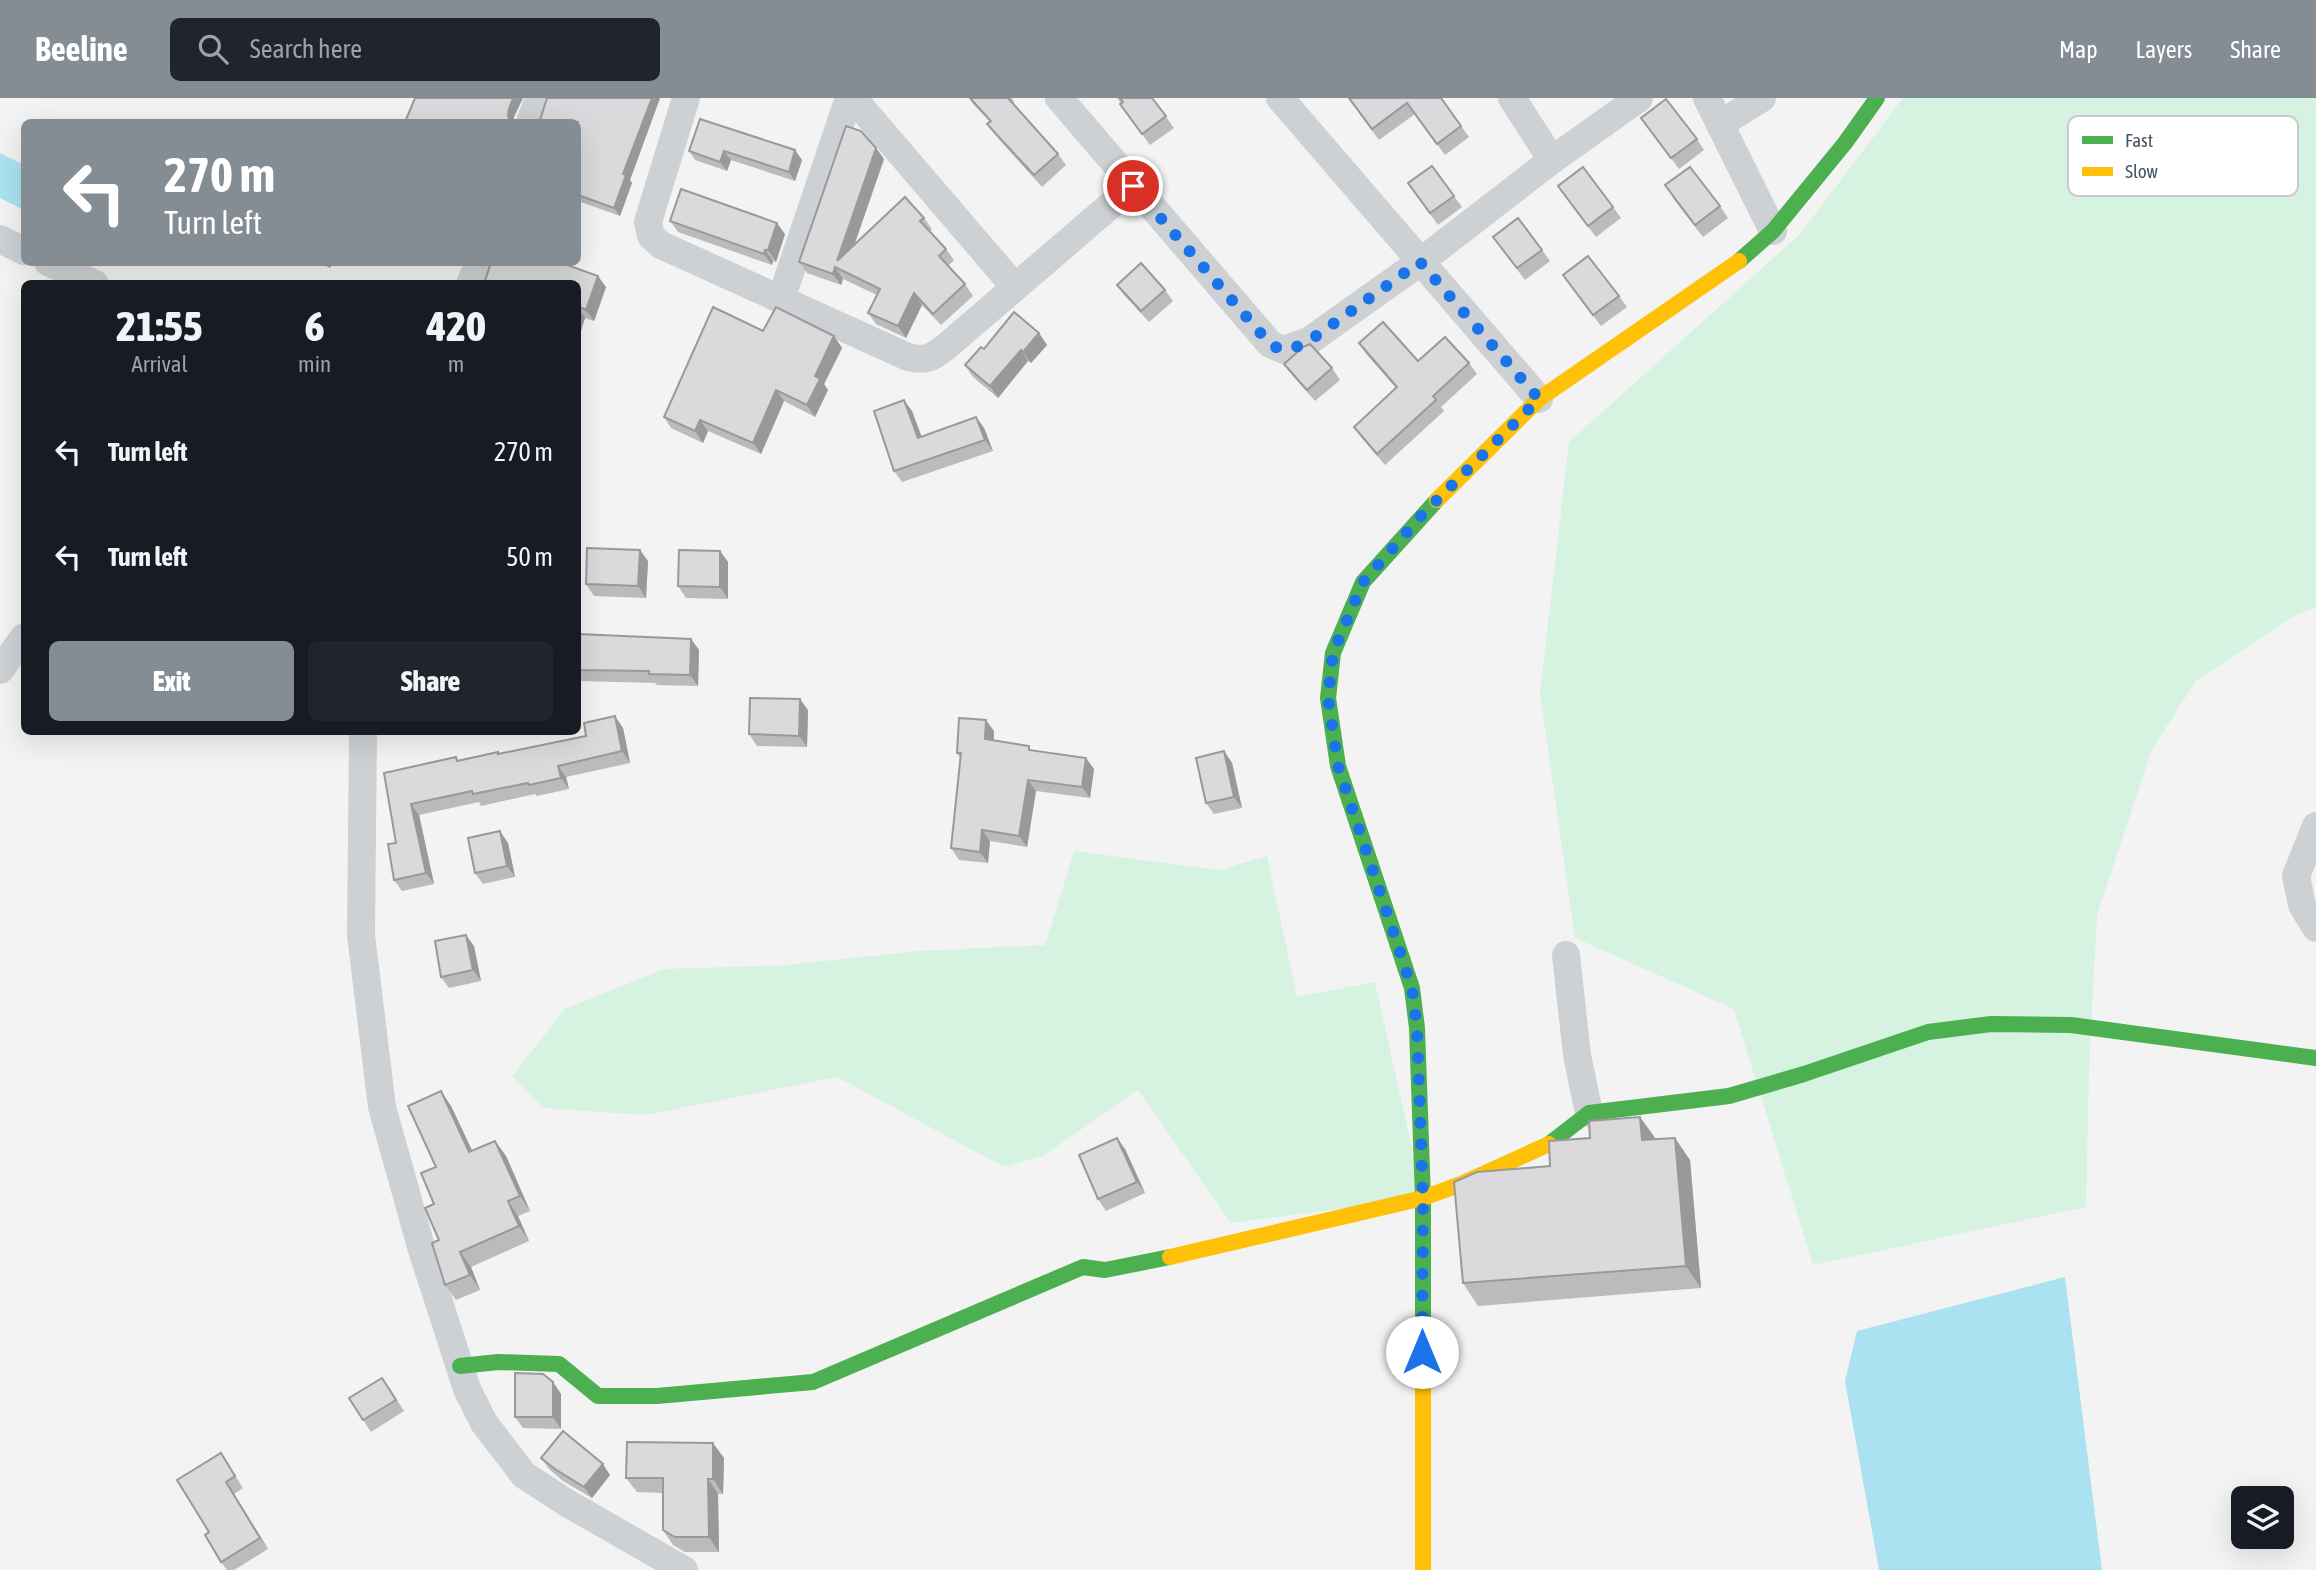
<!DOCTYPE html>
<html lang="en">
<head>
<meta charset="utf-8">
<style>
  :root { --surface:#171b24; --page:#20242c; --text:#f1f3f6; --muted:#9ea1a6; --accent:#848c94 }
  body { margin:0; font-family:"Asap Condensed",sans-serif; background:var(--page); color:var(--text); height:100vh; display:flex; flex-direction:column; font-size:26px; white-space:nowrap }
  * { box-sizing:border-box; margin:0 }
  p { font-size:23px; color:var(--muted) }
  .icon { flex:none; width:38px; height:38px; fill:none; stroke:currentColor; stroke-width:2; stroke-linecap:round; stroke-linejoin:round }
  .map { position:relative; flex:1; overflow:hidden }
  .details { position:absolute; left:21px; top:182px; width:560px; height:455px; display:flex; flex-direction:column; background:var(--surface); border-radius:10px; box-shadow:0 7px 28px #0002 }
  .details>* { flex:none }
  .hud { position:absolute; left:21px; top:21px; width:560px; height:147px; border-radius:10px; box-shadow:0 7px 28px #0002; background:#848c94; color:#fff; overflow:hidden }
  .controls { position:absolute; left:2231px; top:1388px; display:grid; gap:14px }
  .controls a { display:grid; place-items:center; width:63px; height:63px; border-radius:10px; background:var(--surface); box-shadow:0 7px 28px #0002; font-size:35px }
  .pin { position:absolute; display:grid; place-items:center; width:60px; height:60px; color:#fff; margin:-30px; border:4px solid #fff; border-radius:50%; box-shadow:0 2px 7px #0007 }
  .me { position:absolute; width:77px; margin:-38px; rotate:0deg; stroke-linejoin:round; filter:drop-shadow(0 0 5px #0008) }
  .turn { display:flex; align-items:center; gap:24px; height:147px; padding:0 28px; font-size:32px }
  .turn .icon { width:91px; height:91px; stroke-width:2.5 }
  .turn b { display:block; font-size:49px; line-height:60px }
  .eta { display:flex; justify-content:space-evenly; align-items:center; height:119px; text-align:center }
  .eta b { font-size:42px; font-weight:800; line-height:49px }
  .primary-button { display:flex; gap:14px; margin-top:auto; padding:14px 28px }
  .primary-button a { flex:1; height:80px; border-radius:10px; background:var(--accent); color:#fff; font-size:28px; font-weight:800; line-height:80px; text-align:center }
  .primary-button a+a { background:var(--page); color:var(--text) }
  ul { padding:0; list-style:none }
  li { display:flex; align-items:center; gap:21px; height:105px; padding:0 28px }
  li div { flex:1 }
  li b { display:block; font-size:26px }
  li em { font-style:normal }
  header { display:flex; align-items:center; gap:42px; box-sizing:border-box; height:98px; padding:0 35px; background:var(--accent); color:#fff }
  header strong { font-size:33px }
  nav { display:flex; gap:38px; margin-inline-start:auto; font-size:24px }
  .search { width:490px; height:63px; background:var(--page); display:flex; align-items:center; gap:18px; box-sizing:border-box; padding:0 24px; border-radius:10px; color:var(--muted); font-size:26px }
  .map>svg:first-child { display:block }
</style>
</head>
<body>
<header>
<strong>Beeline</strong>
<div class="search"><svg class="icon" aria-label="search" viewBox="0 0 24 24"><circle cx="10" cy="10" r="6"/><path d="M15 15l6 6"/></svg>Search here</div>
<nav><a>Map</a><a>Layers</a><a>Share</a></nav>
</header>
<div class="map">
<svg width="2316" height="1472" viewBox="0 0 2316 1472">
  <rect width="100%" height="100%" fill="#f3f3f3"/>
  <g fill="#d6f3e2">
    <path d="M1903,0H2316V510L2295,517L2196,583L2152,651L2097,817L2089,971L2086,1109L1813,1167L1734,911L1575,840L1540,595L1569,344L1800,136Z"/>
    <path d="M1074,753L1219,772L1267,758L1297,899L1375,884L1423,1100L1231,1125L1138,992L1043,1058L1004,1069L837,979L645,1017L543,1010L512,978L565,911L664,871L786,867L918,853L1045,847Z"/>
  </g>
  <g fill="#aae2f2">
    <path d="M0,55L24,67V112L0,100Z"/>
    <path d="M2065,1179L2102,1472H1879L1845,1283L1857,1233Z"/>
  </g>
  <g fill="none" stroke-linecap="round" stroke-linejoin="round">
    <g stroke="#ced1d4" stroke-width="28">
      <path d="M686,0L648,124L651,138L661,147L908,259C927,264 933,259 948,247L1133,88"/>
      <path d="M853,0L1014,188"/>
      <path d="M1059,0L1270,246L1284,252L1309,243L1420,164L1552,62L1639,0"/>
      <path d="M1280,0L1539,301"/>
      <path d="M1512,0L1552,62"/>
      <path d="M1707,0L1773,133"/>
      <path d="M530,24L539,0"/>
      <path d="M1720,26L1762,0"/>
      <path d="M0,141L24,153"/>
      <path d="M48,164L95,186"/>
      <path d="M470,186L479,164"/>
      <path d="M781,201L849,0"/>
      <path d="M0,572L24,539"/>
      <path d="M363,634L361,837L382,1009L422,1152L467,1291L484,1325L524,1377L567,1405L684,1472"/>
      <path d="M2316,728L2296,778L2302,807L2316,830"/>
      <path d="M1566,857L1577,957L1589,1015"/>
    </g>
    <g stroke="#4caf50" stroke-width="16">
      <path d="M1739,163L1773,133L1845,45L1877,0"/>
      <path d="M1549,1046L1589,1015L1729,998L1804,976L1928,934L1991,926L2071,927L2316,960"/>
      <path d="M1423,1237V1100L1417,930L1412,890L1338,668L1328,600L1333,555L1363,484L1437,402"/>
      <path d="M460,1268L498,1264L559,1266L598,1298H657L813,1284L1083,1169L1105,1172L1170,1159"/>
    </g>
    <g stroke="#ffc107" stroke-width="16">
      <path d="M1437,402L1539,301L1739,163"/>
      <path d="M1170,1159L1423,1100L1461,1086L1549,1046"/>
      <path d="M1423,1237V1472"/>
    </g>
  </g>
  <g fill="#bbbbbd">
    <path d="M547,0H660L630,82L632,85L620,118L578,103V24L540,22Z"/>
    <path d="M969,0H1012L1014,4L1013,6L1058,56L1066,67L1042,89L995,37L987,26L990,24L974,7Z"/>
    <path d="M1117,0H1152L1174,30L1150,47L1120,6L1121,5Z"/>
    <path d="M1348,0H1441L1469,39L1445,57L1415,16L1379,42Z"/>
    <path d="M700,21L802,62L795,83L731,62L727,73L695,62L689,53Z"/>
    <path d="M1649,31L1697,41L1704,52L1679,71Z"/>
    <path d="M876,50L884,61L854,147L924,120L932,131L930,133L946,151L954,162L948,168L965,186L973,198L941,227L922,207L906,240L876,226L868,215L877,197L843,181L841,187L807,175L799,164Z"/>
    <path d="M1432,68L1462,109L1438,127L1408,85Z"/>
    <path d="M1566,99L1613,109L1621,120L1596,139Z"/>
    <path d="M1672,99L1720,108L1728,120L1703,139Z"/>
    <path d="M670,123L785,136L776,164L773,163L772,167L678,134Z"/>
    <path d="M1501,150L1542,152L1550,163L1525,182Z"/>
    <path d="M317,164H333L330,170Z"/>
    <path d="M578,186L606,189L594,223L585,220L578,242Z"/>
    <path d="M1117,187L1165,192L1173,203L1149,224L1125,198Z"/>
    <path d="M1571,188L1619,198L1627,209L1601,228Z"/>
    <path d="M763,233L834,238L842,250L824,286L828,292L815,319L784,303L761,356L708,333L703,345L671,330L664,319Z"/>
    <path d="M1039,235L1047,247L1031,265L1028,263L998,300L973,279L965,267L984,251Z"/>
    <path d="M1359,245L1418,263L1469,265L1477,276L1441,309L1444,313L1385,367L1362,340L1354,329L1396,290L1367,257Z"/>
    <path d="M1284,266L1332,270L1340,282L1315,303L1292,277Z"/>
    <path d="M912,313L922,339L976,319L984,330L993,353L902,384L894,373Z"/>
    <path d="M720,453L728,464V501L686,500L678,488Z"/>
    <path d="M648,463L646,500L594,498L586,486Z"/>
    <path d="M578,536L691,541L699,552L698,588L657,587L655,585L578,583Z"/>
    <path d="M808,612L807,649L757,648L749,636Z"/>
    <path d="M623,630L630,665L566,679L569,691L537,698L535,696L481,708L479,704L419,717L434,786L402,793L394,782L396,745L384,675L458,663L498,654L499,656Z"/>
    <path d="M994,633V642L1094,671L1090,700L1036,693L1027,749L990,743L988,765L959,762L951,750L960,660L957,655Z"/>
    <path d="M1224,653L1232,665L1242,710L1214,716L1206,705Z"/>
    <path d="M508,745L515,779L483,786L475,775Z"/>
    <path d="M474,848L481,883L449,890L441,879Z"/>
    <path d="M451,1008L472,1053L495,1043L506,1058L530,1113L518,1118L529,1143L471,1169L480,1192L456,1202L445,1187L434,1106L436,1069Z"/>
    <path d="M1656,1041L1690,1062L1701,1190L1478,1208L1463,1185L1550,1068Z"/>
    <path d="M1125,1051L1145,1095L1106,1113L1098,1101Z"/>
    <path d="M553,1284L561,1296V1331L523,1330L515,1319Z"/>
    <path d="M390,1291L404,1313L371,1334L363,1322Z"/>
    <path d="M221,1355L243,1390L234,1396L268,1451L234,1472H227L221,1464L209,1434Z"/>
    <path d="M541,1360L610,1377L592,1400L563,1383L549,1371Z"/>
    <path d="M724,1360L723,1396H718L719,1454H685L673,1447L663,1432V1395L637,1394L626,1380Z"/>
  </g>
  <g fill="#99999a">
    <path d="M513,0H523L514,19V24H511L508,18L509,11Z"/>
    <path d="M652,0H660L630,82L632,85L620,118L614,110L623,76Z"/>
    <path d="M876,50L884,61L845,174L837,163Z"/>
    <path d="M795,52L802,62L795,83L789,74Z"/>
    <path d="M724,53L731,62L727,73L720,64Z"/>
    <path d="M777,125L785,136L776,164L768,152Z"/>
    <path d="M765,152L773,163L772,167L764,156Z"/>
    <path d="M333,164L330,170L326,165Z"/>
    <path d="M835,169L843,181L841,187L833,176Z"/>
    <path d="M598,178L606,189L594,223L586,212Z"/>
    <path d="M914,195L922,207L906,240L898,228Z"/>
    <path d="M578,209L585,220L578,242Z"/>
    <path d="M1039,235L1047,247L1031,265L1023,254Z"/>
    <path d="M834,238L842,250L824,286L828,292L815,319L807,307L815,278Z"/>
    <path d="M1021,252L1028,263L998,300L990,288Z"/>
    <path d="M776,292L784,303L761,356L753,345Z"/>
    <path d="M904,302L912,313L926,352L918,340Z"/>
    <path d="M976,319L984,330L993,353L985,342Z"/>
    <path d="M700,322L708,333L703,345L695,333Z"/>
    <path d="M640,452L648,463L646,500L638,488Z"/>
    <path d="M720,453L728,464V501L720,489Z"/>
    <path d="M691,541L699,552L698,588L690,577Z"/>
    <path d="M800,601L808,612L807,649L799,638Z"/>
    <path d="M615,618L623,630L630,665L622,653Z"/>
    <path d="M986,622L994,633L993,652L985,641Z"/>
    <path d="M1224,653L1232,665L1242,710L1234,699Z"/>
    <path d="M1086,660L1094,671L1090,700L1082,689Z"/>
    <path d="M558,668L566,679L569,691L561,680Z"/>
    <path d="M1028,682L1036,693L1027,749L1019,738Z"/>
    <path d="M411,706L419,717L434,786L426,775Z"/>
    <path d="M982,732L990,743L988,765L980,754Z"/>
    <path d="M500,733L508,745L515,779L507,768Z"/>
    <path d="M466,837L474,848L481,883L473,872Z"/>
    <path d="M441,993L451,1008L480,1069L469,1054Z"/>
    <path d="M1640,1019L1656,1041L1642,1042Z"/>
    <path d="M1117,1040L1125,1051L1145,1095L1137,1084Z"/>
    <path d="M1675,1040L1690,1062L1701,1190L1686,1168Z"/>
    <path d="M495,1043L506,1058L530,1113L520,1098Z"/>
    <path d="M508,1103L518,1118L529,1143L519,1128Z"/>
    <path d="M460,1154L471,1169L480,1192L470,1177Z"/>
    <path d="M553,1284L561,1296V1331L553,1319Z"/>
    <path d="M713,1345L724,1360L723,1396L713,1381Z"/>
    <path d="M603,1366L610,1377L592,1400L584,1389Z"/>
    <path d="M708,1381L718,1396L719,1454L709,1439Z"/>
    <path d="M226,1384L234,1396L268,1451L260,1440Z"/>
  </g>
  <g fill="#dadadc" stroke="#99999a" stroke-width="2">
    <path d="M415,0H513L509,11L508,18L511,24H405Z"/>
    <path d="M547,0H652L623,76L626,77L614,110L578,97V24H538L540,22Z"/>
    <path d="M970,0H1008L1058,56L1034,77L987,26L991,23Z"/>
    <path d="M1120,0H1152L1166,18L1142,36L1120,6L1123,4Z"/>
    <path d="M1349,0H1441L1461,28L1437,46L1407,5L1372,31Z"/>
    <path d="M1666,1L1697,41L1671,60L1641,20Z"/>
    <path d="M700,21L795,52L789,74L724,53L720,64L689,53Z"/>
    <path d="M846,28L861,33L876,50L837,163L905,99L924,120L920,123L946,151L939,158L965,186L933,216L914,195L898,228L868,215L880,191L835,169L833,176L799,164Z"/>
    <path d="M1432,68L1454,98L1430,115L1408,85Z"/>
    <path d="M1583,69L1613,109L1588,128L1558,88Z"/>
    <path d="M1690,69L1720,108L1695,127L1665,87Z"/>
    <path d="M681,91L777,125L768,152H765L764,156L670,123Z"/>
    <path d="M1518,120L1542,152L1517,170L1493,139Z"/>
    <path d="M1588,158L1619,198L1593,217L1563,177Z"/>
    <path d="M491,164H559L598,178L586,212L578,208V186H484Z"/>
    <path d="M1141,165L1165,192L1141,213L1117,187Z"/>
    <path d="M713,209L763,233L776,209L834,238L815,278L820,281L807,307L776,292L753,345L700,322L695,333L664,319Z"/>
    <path d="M1014,214L1039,235L1023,254L1021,252L990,288L965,267L981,249L984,251Z"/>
    <path d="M1383,224L1418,263L1445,239L1469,265L1433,298L1436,302L1377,356L1354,329L1397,289L1359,245Z"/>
    <path d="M1310,246L1332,270L1307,292L1284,266L1303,249Z"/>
    <path d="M904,302L918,340L976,319L985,342L894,373L874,313Z"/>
    <path d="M587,450L640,452L638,488L586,486Z"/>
    <path d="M679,452L720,453V489L678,488Z"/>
    <path d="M578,536L691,541L690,577L649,576V573L578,572Z"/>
    <path d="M750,600L800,601L799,638L749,636Z"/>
    <path d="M615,618L622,653L558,668L561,680L529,687L528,685L473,696L472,693L411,706L426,775L394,782L388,746L396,745L384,675L456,659L457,663L498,654V656L586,638L584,625Z"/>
    <path d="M959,620L986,622L985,641L1029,648V652L1086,660L1082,689L1028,682L1019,738L982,732L980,754L951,750L961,655H957Z"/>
    <path d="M1224,653L1234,699L1206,705L1196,660Z"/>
    <path d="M500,733L507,768L475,775L468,740Z"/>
    <path d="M466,837L473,872L441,879L435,843Z"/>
    <path d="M441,993L469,1054L495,1043L520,1098L508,1103L519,1128L460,1154L470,1177L445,1187L432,1145L439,1142L425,1110L434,1106L421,1075L436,1069L408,1008Z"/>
    <path d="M1640,1019L1642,1042L1675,1040L1686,1168L1463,1185L1454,1084L1477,1074L1550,1068L1549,1043L1590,1040L1589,1023Z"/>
    <path d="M1117,1040L1137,1084L1098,1101L1079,1057Z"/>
    <path d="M515,1275L543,1276L553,1284V1319H515Z"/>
    <path d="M382,1280L396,1302L363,1322L349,1300Z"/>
    <path d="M563,1333L603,1366L584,1389L555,1371L541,1360Z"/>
    <path d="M627,1344L713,1345V1381H708L709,1439H675L663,1432V1380H626Z"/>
    <path d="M221,1355L235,1378L226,1384L260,1440L221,1464L205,1437L209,1434L177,1382Z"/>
  </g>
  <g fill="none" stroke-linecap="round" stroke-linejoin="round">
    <path stroke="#1a73e8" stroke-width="12" stroke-dasharray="0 21.6" d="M1133,88L1270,246C1284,255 1295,250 1309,243L1420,164L1539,301L1421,418L1363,484L1333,555L1328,600L1338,668L1412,890L1417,930L1423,1100L1422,1254"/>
  </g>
  <rect x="2068" y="18" width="230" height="80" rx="10" fill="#fff" stroke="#c8ccd0" stroke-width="2"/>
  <rect x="2082" y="38" width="31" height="8" fill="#4caf50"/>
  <rect x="2082" y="69" width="31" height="9" fill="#ffc107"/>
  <g font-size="19" fill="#485561">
    <text x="2125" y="49">Fast</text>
    <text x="2125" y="80">Slow</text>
  </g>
</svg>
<div class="controls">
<a><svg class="icon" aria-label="layers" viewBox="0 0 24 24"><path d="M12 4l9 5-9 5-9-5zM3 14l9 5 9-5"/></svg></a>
</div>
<div class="pin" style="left:1133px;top:88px;background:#d93025"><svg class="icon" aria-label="arrive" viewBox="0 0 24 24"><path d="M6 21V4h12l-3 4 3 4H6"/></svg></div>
<svg class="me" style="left:1422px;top:1254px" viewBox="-20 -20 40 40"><circle r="19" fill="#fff"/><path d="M0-13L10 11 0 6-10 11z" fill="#1a73e8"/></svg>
<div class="hud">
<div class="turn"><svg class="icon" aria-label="left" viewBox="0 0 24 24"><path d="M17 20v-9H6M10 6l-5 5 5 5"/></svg><div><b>270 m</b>Turn left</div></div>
</div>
<section class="details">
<div class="eta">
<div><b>21:55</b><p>Arrival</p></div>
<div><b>6</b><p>min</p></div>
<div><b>420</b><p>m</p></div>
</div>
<ul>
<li><svg class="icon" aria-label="left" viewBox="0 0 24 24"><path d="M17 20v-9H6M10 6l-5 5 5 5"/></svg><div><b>Turn left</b></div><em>270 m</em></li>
<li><svg class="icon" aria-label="left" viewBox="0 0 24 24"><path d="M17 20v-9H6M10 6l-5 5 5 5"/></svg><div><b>Turn left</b></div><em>50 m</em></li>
</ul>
<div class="primary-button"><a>Exit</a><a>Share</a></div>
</section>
</div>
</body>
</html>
